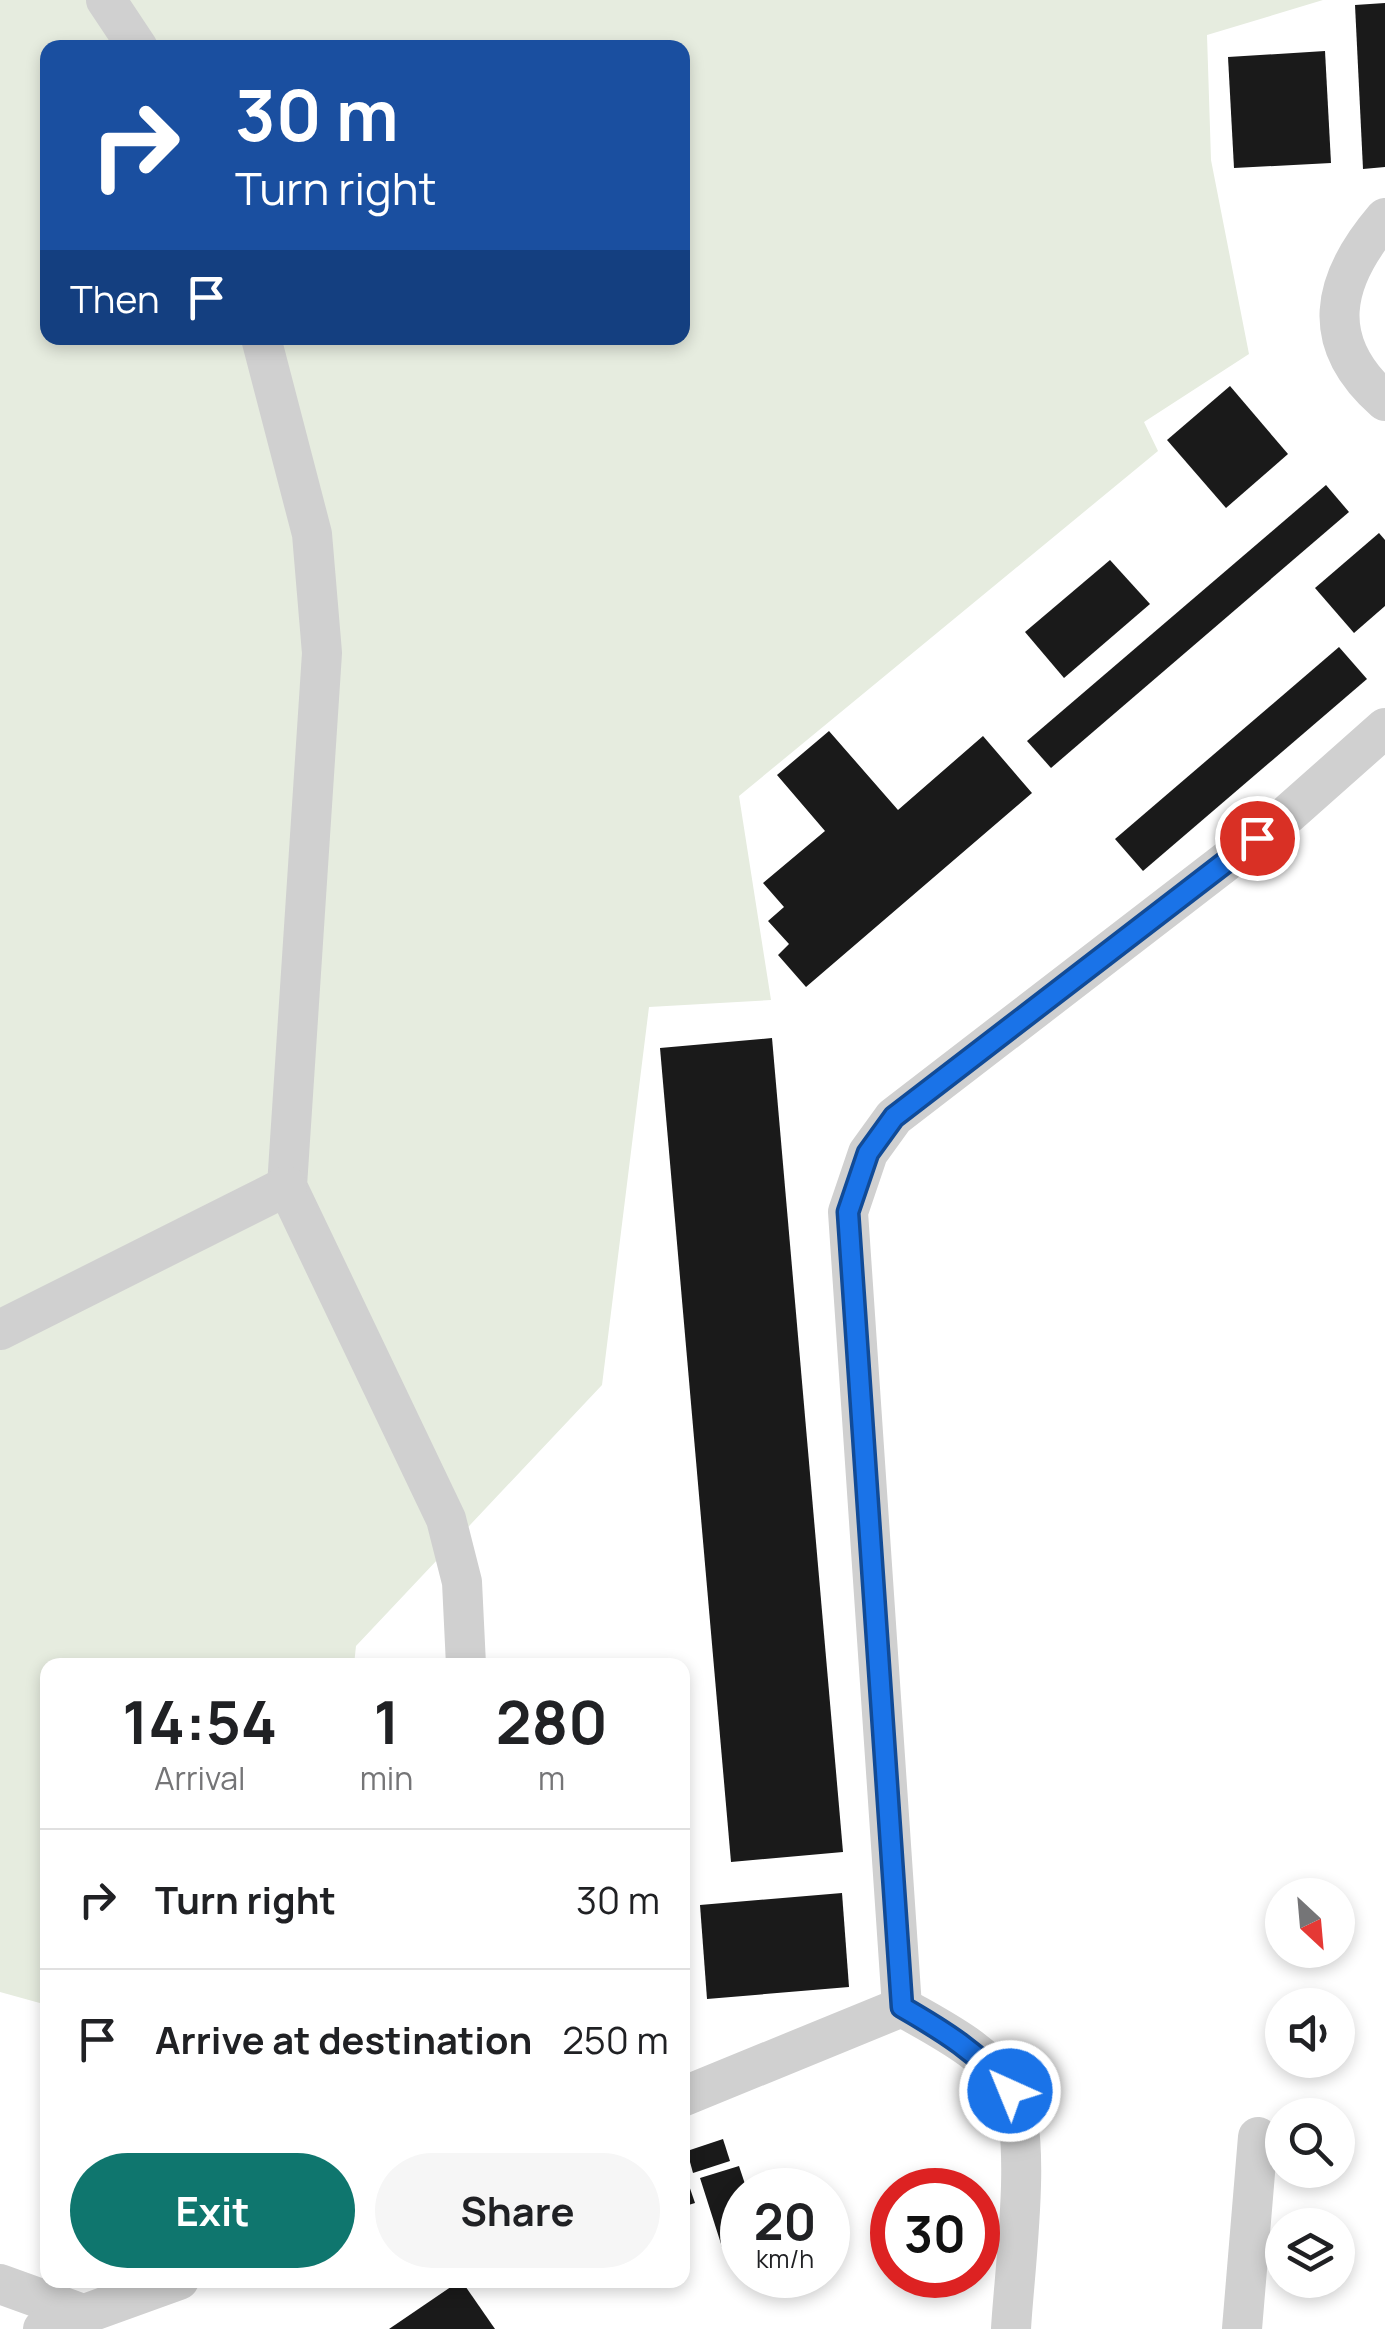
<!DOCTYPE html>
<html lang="en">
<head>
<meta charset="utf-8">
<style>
  :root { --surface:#fff; --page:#f6f6f6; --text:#202124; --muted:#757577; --line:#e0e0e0; --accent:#0f766e }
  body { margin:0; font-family:Manrope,sans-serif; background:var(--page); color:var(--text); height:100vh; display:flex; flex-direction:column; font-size:38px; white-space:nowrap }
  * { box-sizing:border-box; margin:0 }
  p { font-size:32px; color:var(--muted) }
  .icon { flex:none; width:55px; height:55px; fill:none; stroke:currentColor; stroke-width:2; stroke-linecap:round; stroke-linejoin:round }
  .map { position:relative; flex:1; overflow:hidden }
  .panel { position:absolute; left:40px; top:1658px; width:650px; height:630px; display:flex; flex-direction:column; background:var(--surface); border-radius:20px; box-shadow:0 5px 15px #0003 }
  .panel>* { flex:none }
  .hud { position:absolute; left:40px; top:40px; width:650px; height:305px; border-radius:20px; box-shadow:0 5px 15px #0003; background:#1a4fa0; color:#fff; overflow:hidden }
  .needle { width:65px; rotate:154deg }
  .controls { position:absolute; left:1265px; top:1878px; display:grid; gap:20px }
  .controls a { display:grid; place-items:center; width:90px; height:90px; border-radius:50%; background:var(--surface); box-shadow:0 5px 15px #0003; font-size:50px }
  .speed { position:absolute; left:720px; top:2168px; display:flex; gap:20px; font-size:50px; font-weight:700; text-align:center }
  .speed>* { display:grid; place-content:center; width:130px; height:130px; border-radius:50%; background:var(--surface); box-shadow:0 5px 15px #0003; line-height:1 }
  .speed small { font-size:25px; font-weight:400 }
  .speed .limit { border:15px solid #d22; background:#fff; color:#111 }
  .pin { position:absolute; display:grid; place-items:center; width:85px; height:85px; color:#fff; margin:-42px; border:5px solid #fff; border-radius:50%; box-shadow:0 2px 10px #0007 }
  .me { position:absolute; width:110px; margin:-55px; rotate:316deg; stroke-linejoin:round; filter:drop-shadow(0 0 8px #0008) }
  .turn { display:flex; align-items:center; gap:35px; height:210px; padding:0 30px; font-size:45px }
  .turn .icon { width:130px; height:130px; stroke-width:2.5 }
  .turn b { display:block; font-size:70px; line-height:85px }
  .then { display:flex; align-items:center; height:95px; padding:0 30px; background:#0003; gap:20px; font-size:38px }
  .eta { display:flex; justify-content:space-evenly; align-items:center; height:170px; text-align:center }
  .eta b { font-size:60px; font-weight:700; line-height:70px }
  .primary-button { display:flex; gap:20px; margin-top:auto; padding:20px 30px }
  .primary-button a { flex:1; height:115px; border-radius:60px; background:var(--accent); color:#fff; font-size:40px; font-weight:700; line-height:115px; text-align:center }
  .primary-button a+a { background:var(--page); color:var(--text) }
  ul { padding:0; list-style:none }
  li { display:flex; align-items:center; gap:30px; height:140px; padding:0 30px; border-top:2px solid var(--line) }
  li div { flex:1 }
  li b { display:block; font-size:38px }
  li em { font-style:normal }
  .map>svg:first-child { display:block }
</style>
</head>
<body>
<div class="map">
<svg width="1385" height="2329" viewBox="0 0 1385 2329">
  <rect width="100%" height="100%" fill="#fff"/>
  <path fill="#e6ecdf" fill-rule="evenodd" d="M0,0H1323L1207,35L1211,160L1249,354L1144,422L1158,451L739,796L771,1000L649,1007L602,1385L356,1646L354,1665H48L47,2005L0,1992ZM48,48H682V338H48Z"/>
  <g fill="#1a1a1a">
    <path d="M1385,3V167L1363,169L1355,5Z"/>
    <path d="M1325,51L1331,163L1234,168L1228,57Z"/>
    <path d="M1230,386L1288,454L1226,508L1167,440Z"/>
    <path d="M1326,485L1349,512L1051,768L1027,741Z"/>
    <path d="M1379,533L1385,540V606L1354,633L1315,588Z"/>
    <path d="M1110,560L1150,604L1064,678L1025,632Z"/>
    <path d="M1339,647L1367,679L1143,871L1115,839Z"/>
    <path d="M829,731L898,810L983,736L1032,793L806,987L778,955L789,944L768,921L784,907L763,883L825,831L777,775Z"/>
    <path d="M772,1038L843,1852L731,1862L660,1048Z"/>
    <path d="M842,1893L849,1987L707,1999L700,1905Z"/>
    <path d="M723,2139L730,2161L693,2173L687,2151Z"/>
    <path d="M682,2165L695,2203L682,2207Z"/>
    <path d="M739,2166L747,2190H742V2240L722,2247L700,2178Z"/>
    <path d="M461,2280L495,2329H389Z"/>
  </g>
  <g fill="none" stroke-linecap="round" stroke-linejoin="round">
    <g stroke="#d0d0d0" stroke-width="40">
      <path d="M106,0L138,48"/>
      <path d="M1385,218C1331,281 1318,342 1385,401"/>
      <path d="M261,338L312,534L322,653L287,1186L446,1519L462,1582L466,1665"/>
      <path d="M0,1330L287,1186"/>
      <path d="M902,2007L848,1212L868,1153L894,1117L1288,814L1385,728"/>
      <path d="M902,2007C938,2028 991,2053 1010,2092C1033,2137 1014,2273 1011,2329"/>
      <path d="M682,2097L902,2007"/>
      <path d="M0,2284L83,2314"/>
      <path d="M43,2329L179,2280"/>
      <path d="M1242,2329L1258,2137"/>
    </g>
  </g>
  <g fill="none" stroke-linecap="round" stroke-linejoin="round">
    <defs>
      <path id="route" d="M1010,2091C981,2054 942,2030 902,2007L848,1212L868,1153L894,1117L1257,838"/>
    </defs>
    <use href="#route" stroke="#114b97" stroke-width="25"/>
    <use href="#route" stroke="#1a73e8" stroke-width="18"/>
  </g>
</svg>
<div class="controls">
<a><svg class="needle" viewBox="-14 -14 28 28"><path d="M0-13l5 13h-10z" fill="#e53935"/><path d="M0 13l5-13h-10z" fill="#757577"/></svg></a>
<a><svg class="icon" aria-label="sound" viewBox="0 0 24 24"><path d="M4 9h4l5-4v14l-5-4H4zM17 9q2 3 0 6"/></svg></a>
<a><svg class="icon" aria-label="search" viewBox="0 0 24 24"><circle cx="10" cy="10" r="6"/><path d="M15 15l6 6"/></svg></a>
<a><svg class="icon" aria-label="layers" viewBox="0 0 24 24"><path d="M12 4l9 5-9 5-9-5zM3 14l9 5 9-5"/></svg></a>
</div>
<div class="speed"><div>20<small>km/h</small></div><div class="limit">30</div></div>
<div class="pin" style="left:1257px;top:838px;background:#d93025"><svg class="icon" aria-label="arrive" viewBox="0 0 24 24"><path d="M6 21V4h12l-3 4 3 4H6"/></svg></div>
<svg class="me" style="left:1010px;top:2091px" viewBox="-20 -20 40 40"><circle r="17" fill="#1a73e8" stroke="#fff" stroke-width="3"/><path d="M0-11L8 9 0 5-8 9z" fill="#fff"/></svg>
<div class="hud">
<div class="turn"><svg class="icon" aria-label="right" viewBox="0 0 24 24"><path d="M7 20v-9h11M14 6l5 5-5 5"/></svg><div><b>30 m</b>Turn right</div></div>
<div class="then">Then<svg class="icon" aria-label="arrive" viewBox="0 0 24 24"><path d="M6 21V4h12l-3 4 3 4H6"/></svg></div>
</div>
<section class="panel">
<div class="eta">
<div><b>14:54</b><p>Arrival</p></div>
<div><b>1</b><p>min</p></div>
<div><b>280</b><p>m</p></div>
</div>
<ul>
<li><svg class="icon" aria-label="right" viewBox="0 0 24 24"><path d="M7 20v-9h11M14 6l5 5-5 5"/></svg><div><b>Turn right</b></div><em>30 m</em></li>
<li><svg class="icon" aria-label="arrive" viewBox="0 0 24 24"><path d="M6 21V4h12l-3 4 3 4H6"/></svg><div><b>Arrive at destination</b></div><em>250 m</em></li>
</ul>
<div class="primary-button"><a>Exit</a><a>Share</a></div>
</section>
</div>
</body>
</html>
